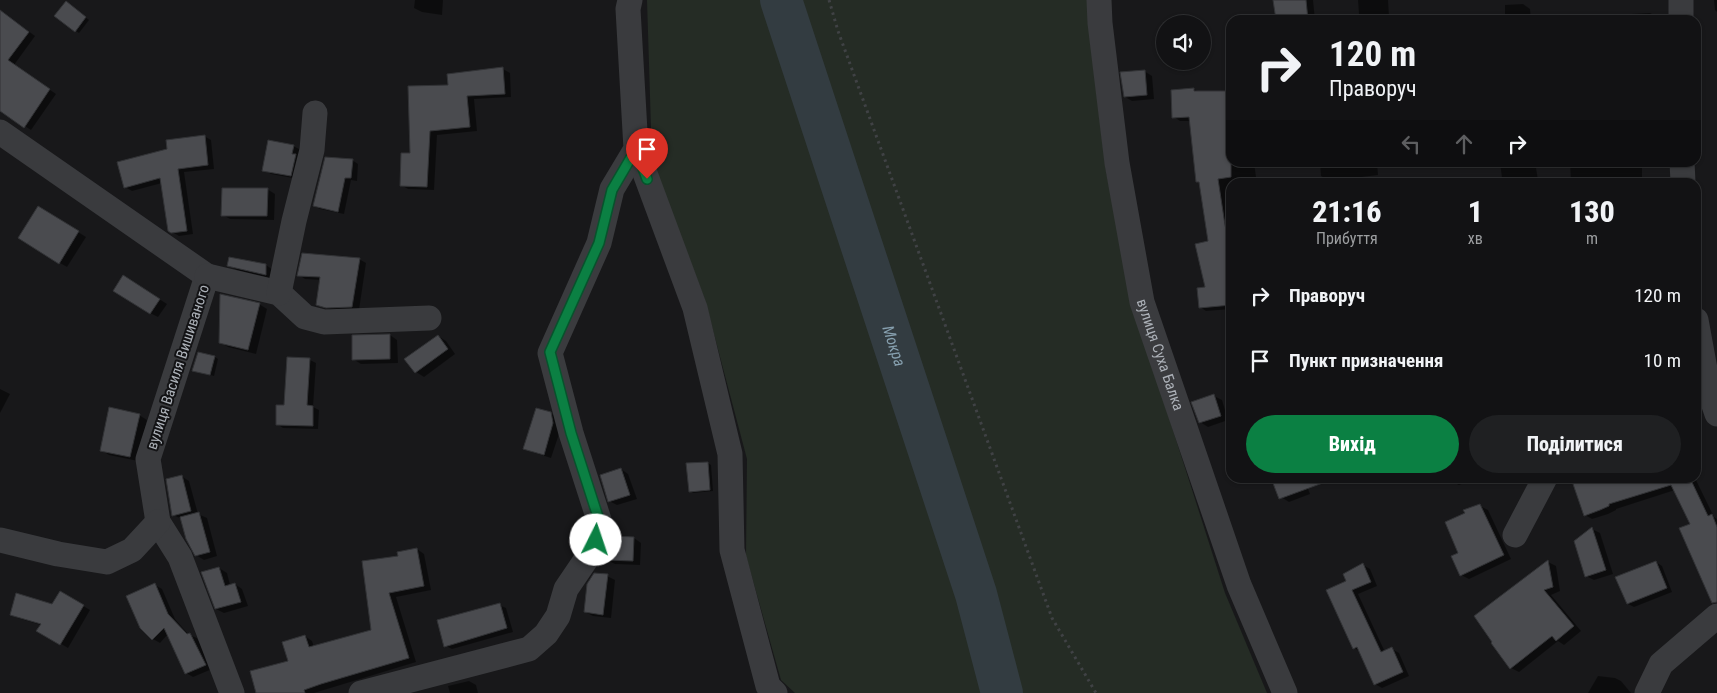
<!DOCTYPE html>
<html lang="uk">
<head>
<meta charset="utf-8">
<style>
  :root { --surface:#121214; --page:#1f2022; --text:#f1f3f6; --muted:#9c9ea0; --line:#313234; --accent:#0b8043 }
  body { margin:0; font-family:"Roboto Condensed",sans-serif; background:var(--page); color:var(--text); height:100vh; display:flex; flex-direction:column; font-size:19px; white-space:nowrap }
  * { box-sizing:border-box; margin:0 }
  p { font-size:16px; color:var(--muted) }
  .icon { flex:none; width:28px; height:28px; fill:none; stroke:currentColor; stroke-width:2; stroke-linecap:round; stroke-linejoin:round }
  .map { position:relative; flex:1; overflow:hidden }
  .side { position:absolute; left:1226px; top:178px; width:475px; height:305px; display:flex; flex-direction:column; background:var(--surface); border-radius:15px; box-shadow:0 1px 4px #0004,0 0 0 1px var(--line) }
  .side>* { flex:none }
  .top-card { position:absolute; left:1226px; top:15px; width:475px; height:152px; border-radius:15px; box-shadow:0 1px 4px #0004,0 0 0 1px var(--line); background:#121214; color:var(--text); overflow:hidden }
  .tools { position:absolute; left:1156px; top:15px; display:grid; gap:10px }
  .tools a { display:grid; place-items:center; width:55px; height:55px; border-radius:50%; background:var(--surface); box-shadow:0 1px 4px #0004,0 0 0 1px var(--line); font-size:25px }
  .pin { position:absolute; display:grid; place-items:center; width:42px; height:42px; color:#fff; margin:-51px -21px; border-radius:50% 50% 50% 0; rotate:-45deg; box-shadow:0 0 5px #0007 }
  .pin .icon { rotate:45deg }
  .me { position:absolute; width:55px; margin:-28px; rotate:4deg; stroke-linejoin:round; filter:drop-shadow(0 0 4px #0008) }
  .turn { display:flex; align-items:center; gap:18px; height:105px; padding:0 20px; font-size:22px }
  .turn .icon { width:65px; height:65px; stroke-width:2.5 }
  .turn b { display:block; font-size:35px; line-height:42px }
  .lanes { display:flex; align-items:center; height:48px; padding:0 20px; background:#0003; justify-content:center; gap:25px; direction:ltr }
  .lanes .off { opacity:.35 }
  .eta { display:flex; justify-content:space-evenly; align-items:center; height:85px; text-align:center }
  .eta b { font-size:30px; font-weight:800; line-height:35px }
  .primary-button { display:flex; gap:10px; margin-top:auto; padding:10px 20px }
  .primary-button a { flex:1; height:58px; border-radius:30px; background:var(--accent); color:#fff; font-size:20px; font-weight:800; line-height:58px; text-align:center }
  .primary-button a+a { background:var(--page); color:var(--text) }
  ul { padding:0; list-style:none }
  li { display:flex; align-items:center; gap:15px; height:65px; padding:0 20px }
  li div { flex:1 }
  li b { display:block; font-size:19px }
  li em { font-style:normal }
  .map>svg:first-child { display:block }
</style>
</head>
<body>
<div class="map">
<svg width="1717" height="693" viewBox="0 0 1717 693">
  <rect width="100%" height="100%" fill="#18181a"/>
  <path fill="#252c25" d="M647,0H1089V30L1106,171L1133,305L1225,593L1267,693H795L781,680L746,556L747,459L705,300L652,160Z"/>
  <g fill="#0007">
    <path d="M415,0H443L442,15L422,12L414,8Z"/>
    <path d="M1275,0H1313L1315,20H1277Z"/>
    <path d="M1358,0H1388L1389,16L1367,19L1359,14Z"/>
    <path d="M1714,0H1717V12L1715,10Z"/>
    <path d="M1523,4L1530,9L1531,20H1505V5Z"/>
    <path d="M69,5L89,20L79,33L76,31Z"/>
    <path d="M1650,13L1658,17V20H1614L1613,15Z"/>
    <path d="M13,20L35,36L14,65L56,94L31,130L0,110V25Z"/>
    <path d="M503,69L510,73L511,97L474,99L477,131L437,135L434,190L408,189L401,185L411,155L450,86Z"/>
    <path d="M1144,71L1152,76L1154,99L1132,101L1125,97Z"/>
    <path d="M1194,89L1199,92H1231V162H1254L1256,177L1254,178L1255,182H1231V309L1206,311L1200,307L1207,288L1209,242L1190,121H1180L1174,117Z"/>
    <path d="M204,136L211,140L214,169L184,172L193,234L179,236L169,230L162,183L132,191L125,187L168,150Z"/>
    <path d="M293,146L301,150L298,179L271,174L264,170Z"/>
    <path d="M352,160L358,164L357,181L351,180L344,214L320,209L314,206Z"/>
    <path d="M1320,162H1377L1378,175L1329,181L1321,176Z"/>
    <path d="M1500,162H1535L1538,180L1509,182L1502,178Z"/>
    <path d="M1570,162H1642V182H1571Z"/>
    <path d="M267,189L275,194L274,220L230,219L223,215Z"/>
    <path d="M46,212L86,237L67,267L60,263Z"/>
    <path d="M359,259L366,263L359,310L333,311L324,308L317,304L321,280L305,279L299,275Z"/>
    <path d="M229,265H266L273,270V279L237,270Z"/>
    <path d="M131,281L167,304L158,317L150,313Z"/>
    <path d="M259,304L267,309L256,354L228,347L220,342Z"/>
    <path d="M390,335L397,340L398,363L361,364L353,359Z"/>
    <path d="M438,336L446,341L455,354L424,377L416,372L406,359Z"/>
    <path d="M215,357L218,359L214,376L193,370Z"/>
    <path d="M310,360L316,363L313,407L319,410L318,429L283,428L277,424Z"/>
    <path d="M0,389L10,394L0,413Z"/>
    <path d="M1214,396L1222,400L1228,420L1208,427L1200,422Z"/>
    <path d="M550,413L558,418L561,428L551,458L532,452L525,448Z"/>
    <path d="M139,415L147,420L138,461L109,455L101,450Z"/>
    <path d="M708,463L711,465L713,491L693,493L690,491Z"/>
    <path d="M621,469L628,474L637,499L617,505L609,501Z"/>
    <path d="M181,476L189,481L198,514L207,518L217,556L204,560L196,555L182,519L173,515Z"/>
    <path d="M1276,478H1304L1310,494L1289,502L1281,497Z"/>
    <path d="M1450,478H1475L1459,485L1451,481Z"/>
    <path d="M1595,478H1695L1714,517L1717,519V588L1691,524L1675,490L1616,509V510L1608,514L1592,519L1585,515L1574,484Z"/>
    <path d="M1480,506L1488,510L1511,559L1469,579L1461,575L1460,553Z"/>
    <path d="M1592,529L1600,533L1613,574L1594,580L1586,576Z"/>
    <path d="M634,538L641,543L640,565L615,564L607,560Z"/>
    <path d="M417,549L424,554L431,590L396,597L416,662L314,693H257L289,662L305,636L312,641L314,647L372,631L399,558Z"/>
    <path d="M1548,562L1556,566L1560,591L1551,595L1581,631L1564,645L1558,641L1519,672L1511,668Z"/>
    <path d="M1656,562L1662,566L1672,592L1634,607L1628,604Z"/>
    <path d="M1363,565L1370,569L1377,586L1358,594L1385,652L1392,649L1399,653L1409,676L1382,688L1375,684L1361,652L1354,648L1348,582Z"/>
    <path d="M219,568L227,573L230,585L235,584L242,589L248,606L224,613L216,609Z"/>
    <path d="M607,576L615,580L611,618L593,616L585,612Z"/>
    <path d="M155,585L162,589L175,619L189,635L197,638L212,669L193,677L186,673L168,634L160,643L153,639L141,627Z"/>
    <path d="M60,592L90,610L68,648L38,630L41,625L18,618L11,614L53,606Z"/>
    <path d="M499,605L506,608L513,632L452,649L446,646Z"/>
    <path d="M1598,676L1615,678L1621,681L1631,693H1588Z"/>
    <path d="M469,681L476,685L478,693H450L448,686Z"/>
  </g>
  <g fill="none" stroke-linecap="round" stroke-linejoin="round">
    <path stroke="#333c41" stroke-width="42" id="s1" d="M781,0L976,594L1002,693"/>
  </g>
  <g fill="#4a4b4f" stroke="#323336">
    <path d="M1273,0H1306L1308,20H1276Z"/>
    <path d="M66,1L86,17L75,32L54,16Z"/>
    <path d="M0,10L29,32L8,60L50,89L24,128L0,111Z"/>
    <path d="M503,67L505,94L467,96L470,127L430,131L427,187L400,186L401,153H410L408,86L448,85L447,74Z"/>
    <path d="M1145,70L1147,95L1124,97L1120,72Z"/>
    <path d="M1194,88V91H1231V177L1218,179L1225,225L1231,253V305L1199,308L1197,288L1205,287L1195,244L1208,241L1199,182H1196L1189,117L1172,118L1171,90Z"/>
    <path d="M205,135L208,165L178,169L187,231L171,233L168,231L160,178L124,188L117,162L167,149L166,140Z"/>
    <path d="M268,140L294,145L292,154H296L291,176L262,171Z"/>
    <path d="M325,157L353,159L351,178H345L338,212L313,206Z"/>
    <path d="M222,188H268L267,216H221Z"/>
    <path d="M38,206L79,231L59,264L18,238Z"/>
    <path d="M302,253L360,258L352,307L326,308L316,305L320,277L297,276Z"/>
    <path d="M229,257L266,264V275L227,266Z"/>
    <path d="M123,275L160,299L150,314L113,291Z"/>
    <path d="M220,294L260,303L248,350L219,343Z"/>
    <path d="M390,334V359L352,360V335Z"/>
    <path d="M438,335L448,349L415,373L404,359Z"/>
    <path d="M198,352L215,356L210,375L192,371Z"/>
    <path d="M287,357L310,358L307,405L313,406V426L276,425V405H284Z"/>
    <path d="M1214,394L1221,416L1199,423L1191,402Z"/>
    <path d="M109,407L140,414L130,457L100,451Z"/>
    <path d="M536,408L551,412L553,423L544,455L523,449Z"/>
    <path d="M708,462L710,490L689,492L686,463Z"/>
    <path d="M621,468L630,495L608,502L600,475Z"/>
    <path d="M182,475L191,511L172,516L166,479Z"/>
    <path d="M1271,478H1330L1331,480L1279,499Z"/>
    <path d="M1591,478H1690L1708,516L1712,514L1717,527V602L1712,603L1679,528L1690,524L1671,485L1609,504V506L1600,510L1584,516L1573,484Z"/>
    <path d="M1480,504L1504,555L1460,576L1451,556L1458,553L1445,522L1465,513L1463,510Z"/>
    <path d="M199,512L210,552L195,556L186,539L180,517Z"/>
    <path d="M1592,527L1606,570L1585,577L1574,541Z"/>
    <path d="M612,536L634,537L633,561L606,560V552Z"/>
    <path d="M417,548L424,586L389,593L409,658L321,684L304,690L305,693H256L250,671L288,661L282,642L305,635L309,647L371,630L362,561L398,556L397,552Z"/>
    <path d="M1548,560L1553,587L1544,590L1574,626L1556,641L1552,636L1510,669L1491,643L1492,642L1474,616Z"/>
    <path d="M1656,561L1667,588L1627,604L1615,577Z"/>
    <path d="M1363,563L1371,582L1352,590L1381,652L1392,647L1403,672L1374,685L1357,647L1353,649L1326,590L1346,581L1343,574Z"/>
    <path d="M219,567L225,586L235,583L241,602L215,609L201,572Z"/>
    <path d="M594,573L608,574L603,615L584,612L587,584Z"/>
    <path d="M155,583L168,614L187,634L190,633L206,665L185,674L164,628L152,640L140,628L126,596Z"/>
    <path d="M60,591L84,605L60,645L36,631L41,624L10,615L16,593L52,604Z"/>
    <path d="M500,603L507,628L444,647L437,620Z"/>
  </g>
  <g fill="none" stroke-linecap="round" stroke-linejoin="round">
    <path stroke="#404245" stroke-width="3" stroke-dasharray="2.5 4" stroke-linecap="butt" d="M829,0L838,31L1052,618L1096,693"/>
    <g stroke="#3a3b3e" stroke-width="25">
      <path id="s2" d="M1099,0L1100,23L1117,163L1142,302L1239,585L1285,693"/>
      <path d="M1681,20V0"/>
      <path d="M0,132L207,276L148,459L158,522L180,557L232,693"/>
      <path d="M636,149L695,308L730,454L732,550L768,686L775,693"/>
      <path d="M1682,162L1683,182"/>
      <path d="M207,276L279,293L305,317L324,322L429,318"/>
      <path d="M279,293L294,221L312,150L315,113"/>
      <path d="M1696,320L1709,391L1717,414"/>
      <path d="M1515,535L1545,478"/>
      <path d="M0,540L58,554L107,562L132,550L158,522"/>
      <path d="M361,693L529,649L546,634L558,616L566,589L587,558L596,540L600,523L571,433L550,353L599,243L612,189L636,149L628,9L630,0"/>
      <path d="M1647,693L1661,664L1717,616"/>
    </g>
  </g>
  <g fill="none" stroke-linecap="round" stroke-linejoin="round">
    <defs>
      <path id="route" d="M596,540L600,523L571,433L550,352L599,243L612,190L636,149L647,179"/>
    </defs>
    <use href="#route" stroke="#07532c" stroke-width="12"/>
    <use href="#route" stroke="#0b8043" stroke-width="9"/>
  </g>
  <g text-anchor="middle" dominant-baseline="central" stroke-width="4" stroke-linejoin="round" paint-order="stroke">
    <g font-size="15" fill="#acb1b8" stroke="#131315">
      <text stroke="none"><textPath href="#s2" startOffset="361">вулиця Суха Балка</textPath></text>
      <text transform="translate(178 367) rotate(-72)">вулиця Василя Вишиваного</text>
    </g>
    <g font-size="16" font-style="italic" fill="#87a0af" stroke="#131315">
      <text stroke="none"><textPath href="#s1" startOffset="364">Мокра</textPath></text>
    </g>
  </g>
</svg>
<div class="tools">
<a><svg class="icon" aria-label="sound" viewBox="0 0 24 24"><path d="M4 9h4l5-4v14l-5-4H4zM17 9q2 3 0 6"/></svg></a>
</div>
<div class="pin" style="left:647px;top:179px;background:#d93025"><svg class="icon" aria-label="arrive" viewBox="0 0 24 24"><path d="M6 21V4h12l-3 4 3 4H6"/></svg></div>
<svg class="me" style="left:596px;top:540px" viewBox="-20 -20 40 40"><circle r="19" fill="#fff"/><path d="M0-13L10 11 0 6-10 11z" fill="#0b8043"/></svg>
<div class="top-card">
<div class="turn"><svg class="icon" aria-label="right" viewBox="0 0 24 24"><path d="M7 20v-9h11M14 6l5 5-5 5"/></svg><div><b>120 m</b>Праворуч</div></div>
<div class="lanes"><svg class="icon off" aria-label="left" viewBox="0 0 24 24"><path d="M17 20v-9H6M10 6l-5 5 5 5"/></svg><svg class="icon off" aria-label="ahead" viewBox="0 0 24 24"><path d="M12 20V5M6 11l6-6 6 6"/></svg><svg class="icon" aria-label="right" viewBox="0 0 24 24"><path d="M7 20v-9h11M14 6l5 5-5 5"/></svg></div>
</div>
<section class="side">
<div class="eta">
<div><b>21:16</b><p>Прибуття</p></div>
<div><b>1</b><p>хв</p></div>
<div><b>130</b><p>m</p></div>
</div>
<ul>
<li><svg class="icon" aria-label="right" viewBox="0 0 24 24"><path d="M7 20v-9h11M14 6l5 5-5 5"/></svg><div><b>Праворуч</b></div><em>120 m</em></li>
<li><svg class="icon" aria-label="arrive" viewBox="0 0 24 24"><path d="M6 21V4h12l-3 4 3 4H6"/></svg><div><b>Пункт призначення</b></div><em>10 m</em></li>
</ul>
<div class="primary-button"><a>Вихід</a><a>Поділитися</a></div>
</section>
</div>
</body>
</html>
